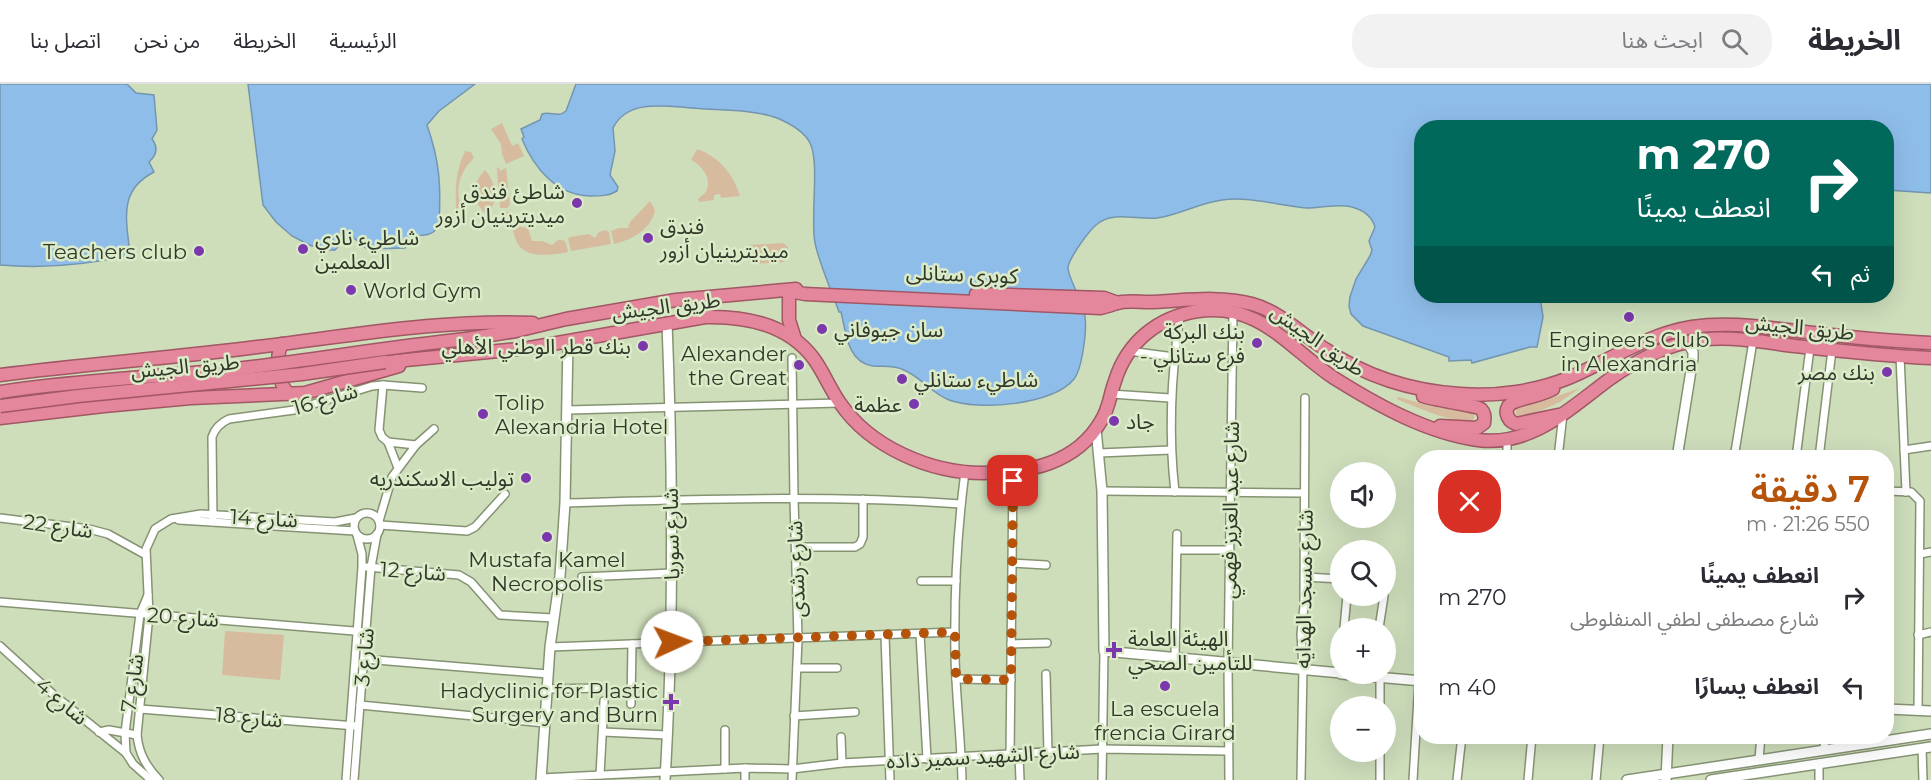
<!DOCTYPE html>
<html lang="ar">
<head>
<meta charset="utf-8">
<style>
  :root { --surface:#fff; --page:#f2f2f3; --text:#2b2b33; --muted:#7c7c81; --line:#e1e1e2; --accent:#b45309 }
  body { margin:0; font-family:Montserrat,"Noto Sans Arabic",sans-serif; background:var(--page); color:var(--text); direction:rtl; height:100vh; display:flex; flex-direction:column; font-size:22px; white-space:nowrap }
  * { box-sizing:border-box; margin:0 }
  p { font-size:20px; color:var(--muted) }
  .icon { flex:none; width:33px; height:33px; fill:none; stroke:currentColor; stroke-width:2; stroke-linecap:round; stroke-linejoin:round }
  .map { position:relative; flex:1; overflow:hidden; direction:ltr }
  .drawer { position:absolute; left:1414px; top:366px; width:480px; height:294px; display:flex; flex-direction:column; background:var(--surface); border-radius:24px; box-shadow:0 6px 24px #0002; direction:rtl }
  .drawer>* { flex:none }
  .guide { position:absolute; left:1414px; top:36px; width:480px; height:183px; border-radius:24px; box-shadow:0 6px 24px #0002; direction:rtl; background:#00695c; color:#fff; overflow:hidden }
  .buttons { position:absolute; left:1330px; top:378px; display:grid; gap:12px }
  .buttons a { display:grid; place-items:center; width:66px; height:66px; border-radius:50%; background:var(--surface); box-shadow:0 6px 24px #0002; font-size:30px }
  .pin { position:absolute; display:grid; place-items:center; width:51px; height:51px; color:#fff; margin:-26px; border-radius:12px; box-shadow:0 3px 9px #0006 }
  .me { position:absolute; width:66px; margin:-33px; rotate:88deg; stroke-linejoin:round; filter:drop-shadow(0 0 4px #0008) }
  .turn { display:flex; align-items:center; gap:21px; height:126px; padding:0 24px; font-size:27px }
  .turn .icon { width:78px; height:78px; stroke-width:2.5 }
  .turn b { display:block; font-size:42px; line-height:51px }
  .then { display:flex; align-items:center; height:57px; padding:0 24px; background:#0003; gap:12px; font-size:22px }
  .round { display:grid; place-items:center; flex:none; width:63px; height:63px; border-radius:24px; background:var(--page) }
  .head { display:flex; align-items:center; justify-content:space-between; height:102px; padding:0 24px }
  h1 { font-size:36px; font-weight:600; line-height:45px; color:var(--accent) }
  ul { padding:0; list-style:none }
  li { display:flex; align-items:center; gap:18px; height:90px; padding:0 24px }
  li div { flex:1 }
  li b { display:block; font-size:22px }
  li em { font-style:normal }
  header { display:flex; align-items:center; gap:36px; box-sizing:border-box; height:84px; padding:0 30px; background:var(--surface); border-bottom:2px solid var(--line) }
  header strong { font-size:28px }
  nav { display:flex; gap:33px; margin-inline-start:auto; font-size:21px }
  .search { width:420px; height:54px; background:var(--page); display:flex; align-items:center; gap:15px; box-sizing:border-box; padding:0 21px; border-radius:24px; color:var(--muted); font-size:22px }
  .map>svg:first-child { display:block }
</style>
</head>
<body>
<header>
<strong>الخريطة</strong>
<div class="search"><svg class="icon" aria-label="search" viewBox="0 0 24 24"><circle cx="10" cy="10" r="6"/><path d="M15 15l6 6"/></svg>ابحث هنا</div>
<nav><a>الرئيسية</a><a>الخريطة</a><a>من نحن</a><a>اتصل بنا</a></nav>
</header>
<div class="map">
<svg width="1931" height="696" viewBox="0 0 1931 696">
  <rect width="100%" height="100%" fill="#cedebb"/>
  <g fill="#d7bb9f">
    <path d="M502,39L512,62L518,59L524,72L506,80L502,70L501,60L491,45Z"/>
    <path d="M697,65C719,73 733,89 740,112L721,114L720,110L714,111V116L699,118L698,115C700,113 703,111 705,109C714,97 702,81 691,76Z"/>
    <path d="M465,67L471,68L474,74C456,91 454,113 466,133L457,136C455,111 454,91 465,67Z"/>
    <path d="M499,83L500,87L506,84L510,121L507,124H500L497,84Z"/>
    <path d="M485,86C497,100 498,116 488,131C471,119 471,100 485,86Z"/>
    <path d="M650,117L655,126C652,145 631,156 614,160L611,147L619,144H628L630,138Z"/>
    <path d="M504,128H512L514,133L520,136L521,143L528,144L532,157H542L552,161L558,156H563L566,159L568,168C553,171 522,176 516,156C512,145 512,139 500,133L501,130H504Z"/>
    <path d="M605,146L609,148L611,160L571,167L568,155L570,153L589,150L595,154L599,148Z"/>
    <path d="M783,159L788,163L789,173L784,178L752,180L750,178L748,161Z"/>
    <path d="M1580,304L1560,318L1524,334H1519L1516,330V325L1520,322L1546,316Z"/>
    <path d="M1398,313L1431,322L1470,327L1474,331V335C1463,344 1411,321 1397,315Z"/>
    <path d="M225,547L284,551L280,596L222,591Z"/>
  </g>
  <g fill="#8fbdea" stroke="#7395b0" stroke-width="1.5">
    <path d="M0,0H127L136,9L154,11L157,46L152,55C158,63 157,71 149,78L154,88C117,107 127,137 130,171C86,181 45,185 0,181Z"/>
    <path d="M248,0H475L439,27L427,41C440,78 441,102 439,141C433,153 423,151 411,152L405,164L367,165L349,150L335,166H328L309,161L292,152L276,138L263,121Z"/>
    <path d="M576,0H1931V109L1887,106V44H1422V212H1540L1543,233L1537,263H1530L1472,279L1471,276L1449,277V273L1363,242L1351,230L1349,222L1350,213L1356,195L1370,172L1372,166L1369,157L1375,143C1372,133 1363,126 1352,123C1338,119 1322,124 1307,124C1279,122 1251,112 1222,116C1199,119 1179,131 1157,134C1136,136 1113,126 1096,141C1088,148 1070,173 1068,183C1067,193 1084,218 1085,233C1087,247 1082,285 1074,295C1054,321 978,327 949,316C931,309 921,293 904,286C894,281 884,283 873,282C847,278 846,248 841,228H839C831,205 820,182 815,159C810,134 820,79 810,59C804,47 789,39 777,34C750,24 711,27 682,23C657,21 626,18 613,44L615,67L610,91L618,103L617,107C609,112 600,112 590,112C556,111 534,84 522,55L524,53L521,45L540,36L542,30C551,27 558,34 566,27Z"/>
  </g>
  <g fill="none" stroke-linecap="round" stroke-linejoin="round">
    <defs>
      <g id="minor">
        <path d="M1129,267L1174,273"/>
        <path d="M1900,272L1906,408"/>
        <path d="M383,301L379,346L382,353L388,358L398,384"/>
        <path d="M1111,310L1170,314"/>
        <path d="M567,326L840,319"/>
        <path d="M388,358L416,361"/>
        <path d="M1904,366L1931,362"/>
        <path d="M1099,369L1171,366"/>
        <path d="M1507,374V357"/>
        <path d="M1558,374L1563,330"/>
        <path d="M1734,374L1753,257"/>
        <path d="M1796,374L1810,264"/>
        <path d="M1819,374L1832,266"/>
        <path d="M1102,407L1304,409"/>
        <path d="M1887,407L1911,408L1920,417L1918,626"/>
        <path d="M1175,408C1168,348 1171,291 1180,231"/>
        <path d="M565,419C697,415 830,411 961,420"/>
        <circle cx="367" cy="442" r="13"/>
        <path d="M0,434L89,445L108,450L146,471"/>
        <path d="M179,436L355,447"/>
        <path d="M379,437L392,393L416,361L434,345"/>
        <path d="M213,438L212,353C215,344 220,339 229,335L294,326L372,302L383,301L422,304"/>
        <path d="M380,441L467,447L475,443L505,410"/>
        <path d="M796,463H855L860,460L863,453V415"/>
        <path d="M1177,466H1230"/>
        <path d="M1920,470L1931,468"/>
        <path d="M1012,479L1046,481"/>
        <path d="M367,483L459,491L471,498L500,531L553,534"/>
        <path d="M582,493L672,489"/>
        <path d="M1305,493L1341,495"/>
        <path d="M921,497H956"/>
        <path d="M148,511L140,530L125,649L126,669L133,680L151,696"/>
        <path d="M0,518L366,548"/>
        <path d="M1344,544L1347,512"/>
        <path d="M1379,544L1384,512"/>
        <path d="M920,550L927,675"/>
        <path d="M885,551L890,696"/>
        <path d="M1918,551L1931,548"/>
        <path d="M1011,560L1047,559"/>
        <path d="M0,562L55,612L126,669"/>
        <path d="M550,563L955,548"/>
        <path d="M1175,574L1177,450"/>
        <path d="M364,575L548,590"/>
        <path d="M797,584H837"/>
        <path d="M1046,590L1048,669"/>
        <path d="M956,595L1011,596"/>
        <path d="M547,605L603,604"/>
        <path d="M631,620L632,560"/>
        <path d="M360,621L545,639"/>
        <path d="M1380,622V593"/>
        <path d="M140,625L356,642"/>
        <path d="M794,632L855,628"/>
        <path d="M725,646V685"/>
        <path d="M99,648L109,646L137,651"/>
        <path d="M603,648L667,651"/>
        <path d="M841,653L842,679"/>
        <path d="M1922,664L1923,696"/>
        <path d="M1824,666L1825,652"/>
        <path d="M1019,671L1020,696"/>
        <path d="M1010,672L1013,388"/>
        <path d="M1759,675L1761,652"/>
        <path d="M745,684V696"/>
        <path d="M600,691L604,617"/>
        <path d="M541,694L745,684L792,685L842,679L1102,665L1228,667"/>
        <path d="M159,696C146,682 139,670 137,651L149,531L146,465L155,445L171,435L201,430L335,438L356,434"/>
        <path d="M346,696L362,483V470L357,451"/>
        <path d="M354,696L371,483L377,450"/>
        <path d="M792,696L798,555L794,415L792,274"/>
        <path d="M962,696C961,655 956,613 955,572C954,511 957,449 965,388"/>
        <path d="M1102,696L1104,567"/>
        <path d="M1229,696L1228,579L1233,228"/>
        <path d="M1301,696L1303,583L1301,550L1304,522L1305,314"/>
        <path d="M1380,696V668"/>
        <path d="M1413,696L1419,597"/>
        <path d="M1457,696L1462,652"/>
        <path d="M1528,696L1532,652"/>
        <path d="M1596,696L1600,652"/>
        <path d="M1819,696V679"/>
      </g>
      <g id="tertiary">
        <path d="M1096,345L1102,407L1104,567L1341,589"/>
        <path d="M1677,374L1693,274V268L1687,258"/>
        <path d="M1341,590L1422,597"/>
        <path d="M1887,625L1931,627"/>
        <path d="M541,696L550,563L560,492L565,419L568,257"/>
        <path d="M665,696C674,544 673,391 667,239"/>
        <path d="M1627,696L1931,650"/>
        <path d="M1666,696L1668,652"/>
        <path d="M1711,696L1931,663"/>
      </g>
      <g id="trunk">
        <path d="M789,207L805,210L1100,224C1106,223 1111,221 1117,219C1126,216 1139,218 1148,218C1182,217 1219,211 1252,220C1281,228 1301,250 1325,265C1365,292 1412,307 1460,310C1497,313 1537,307 1571,293C1612,275 1648,250 1692,243C1730,237 1767,244 1805,248C1847,253 1889,257 1931,259"/>
        <path d="M789,207V236L795,255"/>
        <path d="M976,210L1104,214L1118,219"/>
        <path d="M466,255L516,247L566,235L676,216L796,205"/>
        <path d="M282,260C275,272 278,301 289,310"/>
        <path d="M385,278L529,264L705,233C746,232 789,241 814,275C824,289 830,305 840,319C870,363 930,389 983,389C1028,389 1076,380 1101,337C1109,325 1110,310 1115,297C1127,258 1158,233 1198,227C1259,218 1289,264 1334,294C1377,321 1427,349 1478,356C1532,363 1570,324 1611,294C1634,278 1661,264 1688,258C1723,250 1760,258 1795,262C1840,267 1886,272 1931,274"/>
        <path d="M0,291C86,280 172,274 257,263C349,252 441,235 533,239"/>
        <path d="M1553,305C1540,312 1527,313 1514,318C1502,323 1506,336 1516,340L1558,331"/>
        <path d="M1423,312C1434,316 1478,322 1481,325C1485,329 1485,334 1484,339L1477,344L1440,342"/>
        <path d="M0,334L104,322L191,314L305,309L399,282"/>
      </g>
    </defs>
    <use href="#minor" stroke="#859373" stroke-width="10"/>
    <use href="#tertiary" stroke="#859373" stroke-width="12"/>
    <use href="#trunk" stroke="#a15764" stroke-width="15"/>
    <use href="#minor" stroke="#fff" stroke-width="7"/>
    <use href="#tertiary" stroke="#fff" stroke-width="9"/>
    <use href="#trunk" stroke="#e4869c" stroke-width="12"/>
    <defs>
      <g id="trunk-bridge">
        <path d="M0,308C78,296 157,293 236,285C313,276 389,263 466,255"/>
        <path d="M0,322L78,312L302,290L385,278"/>
      </g>
    </defs>
    <use href="#trunk-bridge" stroke="#a15764" stroke-width="15" stroke-linecap="butt"/>
    <use href="#trunk-bridge" stroke="#e4869c" stroke-width="12"/>
  </g>
  <g fill="none" stroke-linecap="round" stroke-linejoin="round">
    <path stroke="#b45309" stroke-width="10" stroke-dasharray="0 18" d="M672,558L955,548L956,595L1011,596L1013,397"/>
  </g>
  <g fill="#7b38ac" stroke="#dbebc8" stroke-width="2">
    <circle cx="577" cy="119" r="6"/>
    <circle cx="648" cy="154" r="6"/>
    <circle cx="303" cy="165" r="6"/>
    <circle cx="199" cy="167" r="6"/>
    <circle cx="351" cy="206" r="6"/>
    <circle cx="1629" cy="233" r="6"/>
    <circle cx="822" cy="245" r="6"/>
    <circle cx="1257" cy="259" r="6"/>
    <circle cx="643" cy="262" r="6"/>
    <circle cx="799" cy="281" r="6"/>
    <circle cx="1887" cy="288" r="6"/>
    <circle cx="902" cy="295" r="6"/>
    <circle cx="914" cy="320" r="6"/>
    <circle cx="483" cy="330" r="6"/>
    <circle cx="1114" cy="337" r="6"/>
    <circle cx="526" cy="394" r="6"/>
    <circle cx="547" cy="453" r="6"/>
    <path d="M1111 557h6v6h6v6h-6v6h-6v-6h-6v-6h6z"/>
    <circle cx="1165" cy="602" r="6"/>
    <path d="M668 609h6v6h6v6h-6v6h-6v-6h-6v-6h6z"/>
  </g>
  <g text-anchor="middle" dominant-baseline="central" stroke-width="5" stroke-linejoin="round" paint-order="stroke">
    <g font-size="21" fill="#31382a" stroke="#dbebc8" text-anchor="end">
      <text x="565" y="107">شاطئ فندق<tspan x="565" dy="24">ميديترينيان أزور</tspan></text>
      <text x="660" y="142" text-anchor="start">فندق<tspan x="660" dy="24">ميديترينيان أزور</tspan></text>
      <text x="315" y="153" text-anchor="start">شاطيء نادي<tspan x="315" dy="24">المعلمين</tspan></text>
      <text x="187" y="167">Teachers club</text>
      <text x="363" y="206" text-anchor="start">World Gym</text>
      <text x="834" y="245" text-anchor="start">سان جيوفاني</text>
      <text x="1245" y="247">بنك البركة<tspan x="1245" dy="24">- فرع ستانلي</tspan></text>
      <text x="1629" y="255" text-anchor="middle">Engineers Club<tspan x="1629" dy="24">in Alexandria</tspan></text>
      <text x="631" y="262">بنك قطر الوطني الأهلي</text>
      <text x="787" y="269">Alexander<tspan x="787" dy="24">the Great</tspan></text>
      <text x="1875" y="288">بنك مصر</text>
      <text x="914" y="295" text-anchor="start">شاطيء ستانلي</text>
      <text x="495" y="318" text-anchor="start">Tolip<tspan x="495" dy="24">Alexandria Hotel</tspan></text>
      <text x="902" y="320">عظمة</text>
      <text x="1126" y="337" text-anchor="start">جاد</text>
      <text x="514" y="394">توليب الاسكندريه</text>
      <text x="547" y="475" text-anchor="middle">Mustafa Kamel<tspan x="547" dy="24">Necropolis</tspan></text>
      <text x="1128" y="554" text-anchor="start">الهيئة العامة<tspan x="1128" dy="24">للتأمين الصحي</tspan></text>
      <text x="658" y="606">Hadyclinic for Plastic<tspan x="658" dy="24">Surgery and Burn</tspan></text>
      <text x="1165" y="624" text-anchor="middle">La escuela<tspan x="1165" dy="24">frencia Girard</tspan></text>
    </g>
    <g font-size="21" fill="#31382a" stroke="#dbebc8">
      <text transform="translate(962 190) rotate(2)">كوبرى ستانلى</text>
      <text transform="translate(666 222) rotate(-7)">طريق الجيش</text>
      <text transform="translate(1800 243) rotate(6)">طريق الجيش</text>
      <text transform="translate(1318 256) rotate(35)">طريق الجيش</text>
      <text transform="translate(185 282) rotate(-5)">طريق الجيش</text>
      <text transform="translate(325 315) rotate(-16)">شارع 16</text>
      <text transform="translate(1230 426) rotate(-89)">شارع عبد العزيز فهمي</text>
      <text transform="translate(264 434) rotate(3)">شارع 14</text>
      <text transform="translate(58 442) rotate(8)">شارع 22</text>
      <text transform="translate(671 450) rotate(-91)">شارع سوريا</text>
      <text transform="translate(796 485) rotate(-92)">شارع رشدى</text>
      <text transform="translate(413 487) rotate(4)">شارع 12</text>
      <text transform="translate(1304 505) rotate(-89)">شارع مسجد الهدايه</text>
      <text transform="translate(183 533) rotate(4)">شارع 20</text>
      <text transform="translate(364 573) rotate(-85)">شارع 3</text>
      <text transform="translate(132 599) rotate(-82)">شارع 7</text>
      <text transform="translate(62 617) rotate(40)">شارع 4</text>
      <text transform="translate(249 633) rotate(5)">شارع 18</text>
      <text transform="translate(983 672) rotate(-3)">شارع الشهيد سمير ذاده</text>
    </g>
  </g>
</svg>
<div class="buttons">
<a><svg class="icon" aria-label="sound" viewBox="0 0 24 24"><path d="M4 9h4l5-4v14l-5-4H4zM17 9q2 3 0 6"/></svg></a>
<a><svg class="icon" aria-label="search" viewBox="0 0 24 24"><circle cx="10" cy="10" r="6"/><path d="M15 15l6 6"/></svg></a>
<a>+</a>
<a>−</a>
</div>
<div class="pin" style="left:1013px;top:397px;background:#d93025"><svg class="icon" aria-label="arrive" viewBox="0 0 24 24"><path d="M6 21V4h12l-3 4 3 4H6"/></svg></div>
<svg class="me" style="left:672px;top:558px" viewBox="-20 -20 40 40"><circle r="19" fill="#fff"/><path d="M0-13L10 11 0 6-10 11z" fill="#b45309"/></svg>
<div class="guide">
<div class="turn"><svg class="icon" aria-label="right" viewBox="0 0 24 24"><path d="M7 20v-9h11M14 6l5 5-5 5"/></svg><div><b>270 m</b>انعطف يمينًا</div></div>
<div class="then">ثم<svg class="icon" aria-label="left" viewBox="0 0 24 24"><path d="M17 20v-9H6M10 6l-5 5 5 5"/></svg></div>
</div>
<section class="drawer">
<div class="head"><div><h1>7 دقيقة</h1><p>550 m · 21:26</p></div><a class="round" style="background:#d93025;color:#fff"><svg class="icon" aria-label="close" viewBox="0 0 24 24"><path d="M6 6l12 12M18 6L6 18"/></svg></a></div>
<ul>
<li><svg class="icon" aria-label="right" viewBox="0 0 24 24"><path d="M7 20v-9h11M14 6l5 5-5 5"/></svg><div><b>انعطف يمينًا</b><p>شارع مصطفى لطفي المنفلوطى</p></div><em>270 m</em></li>
<li><svg class="icon" aria-label="left" viewBox="0 0 24 24"><path d="M17 20v-9H6M10 6l-5 5 5 5"/></svg><div><b>انعطف يسارًا</b></div><em>40 m</em></li>
</ul>
</section>
</div>
</body>
</html>
